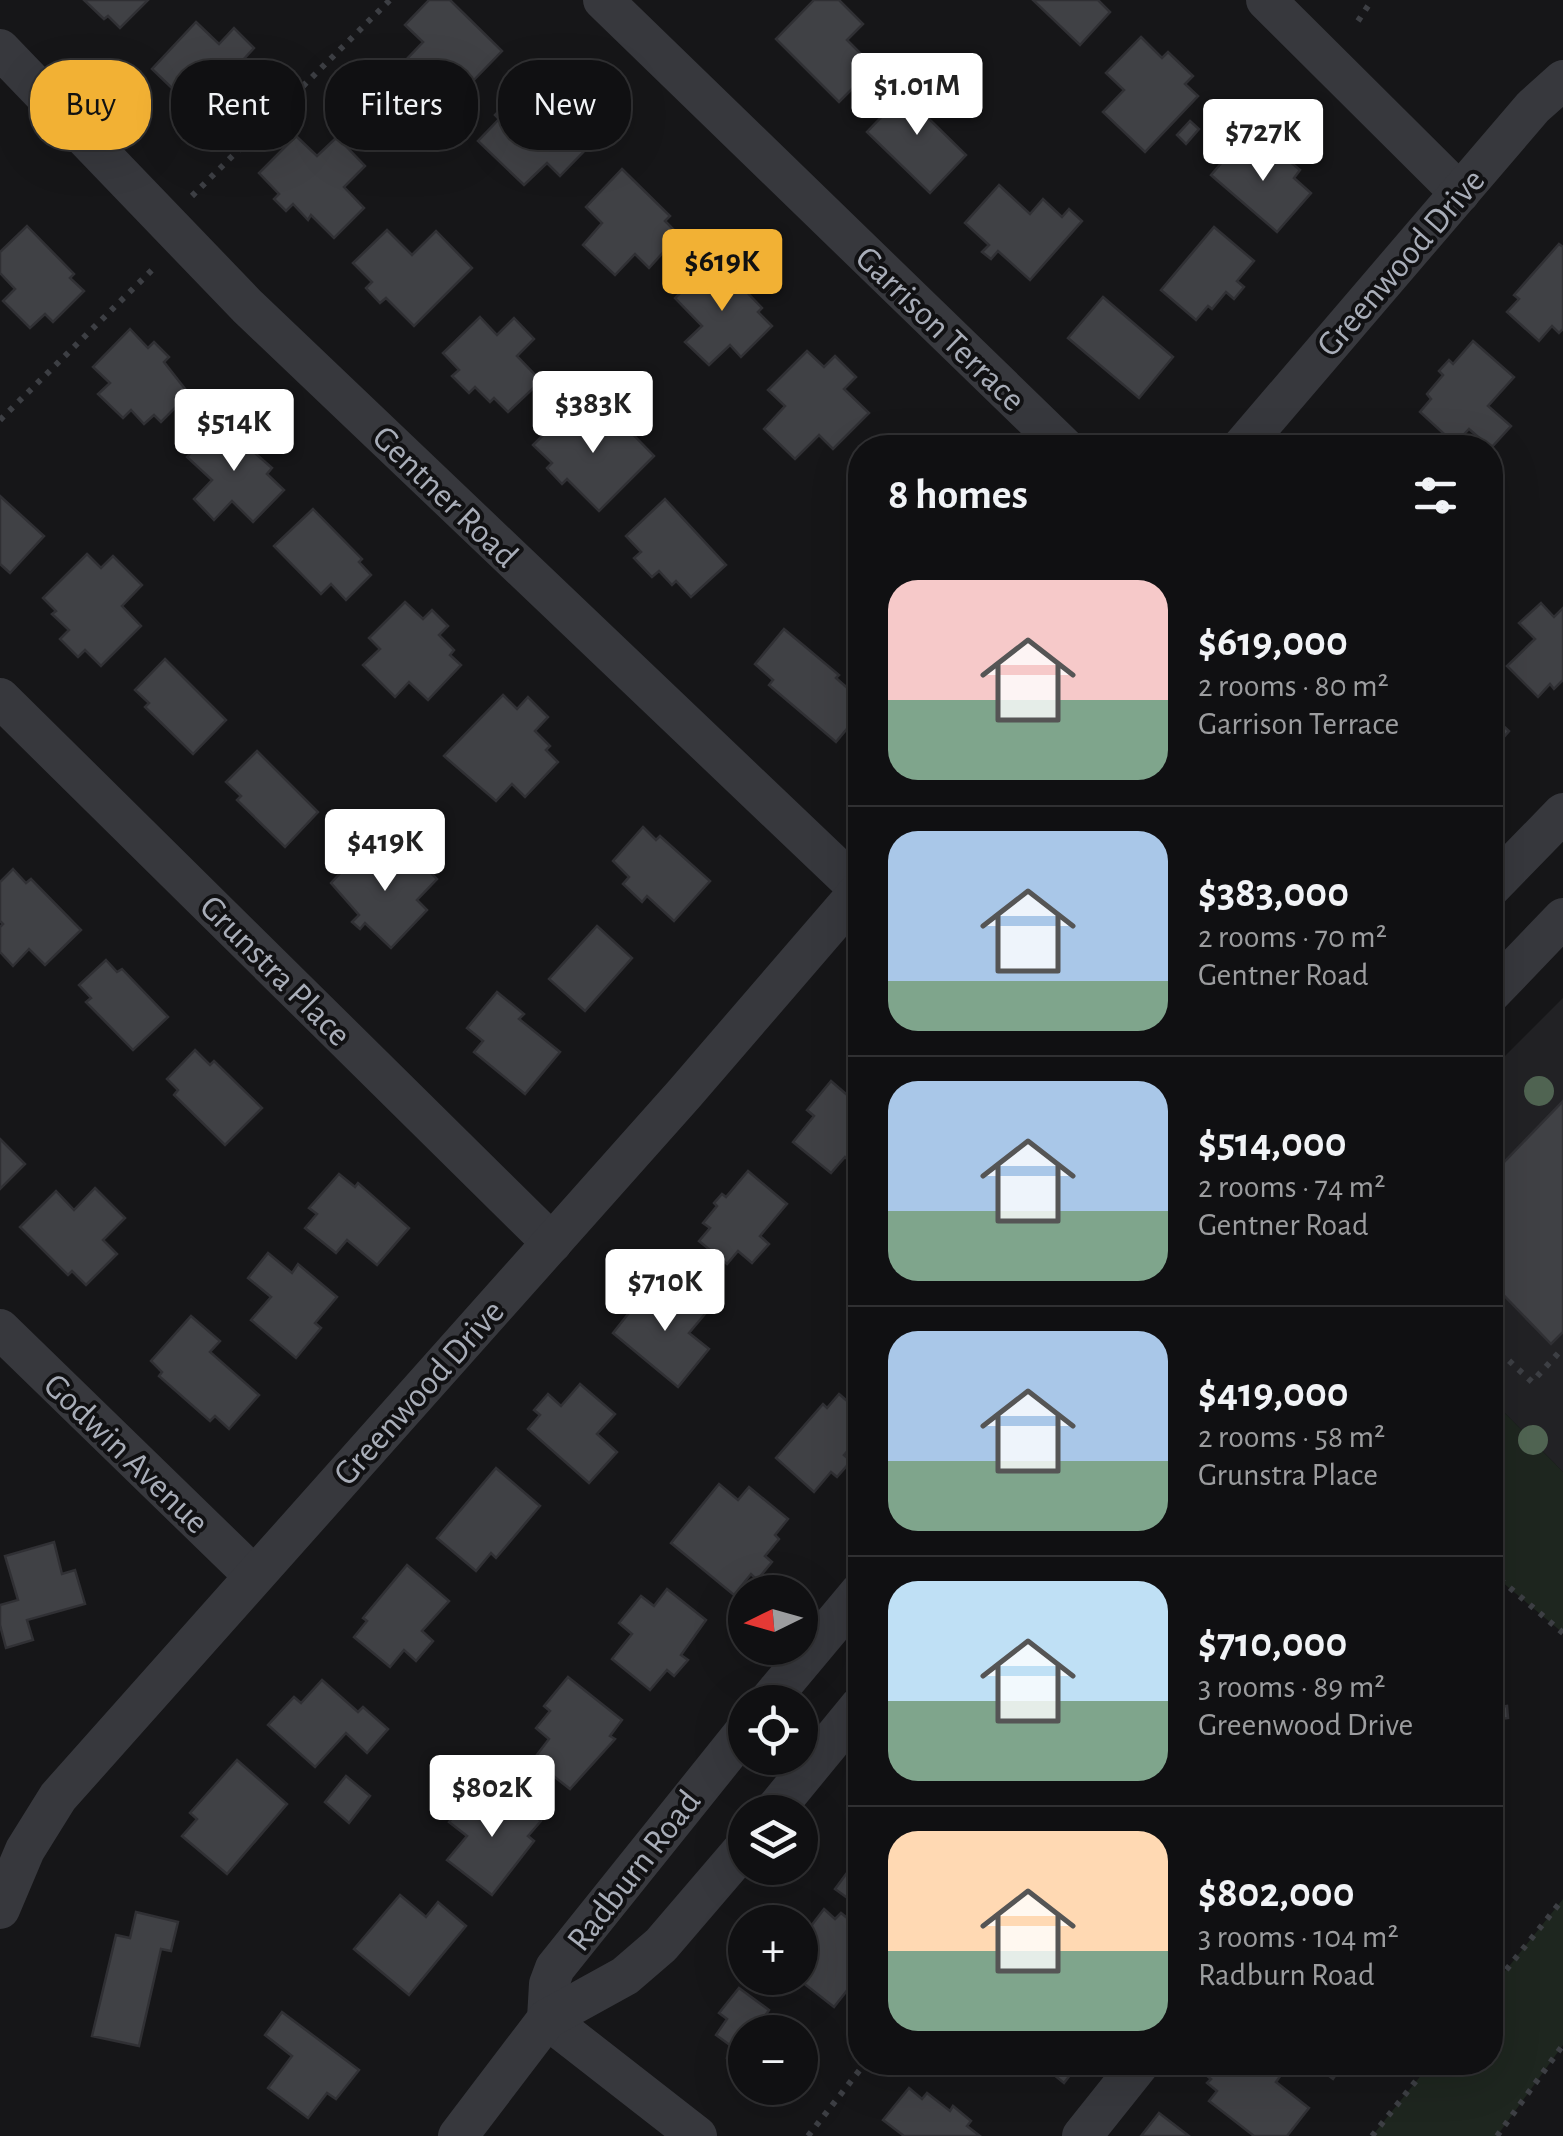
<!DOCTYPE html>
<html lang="en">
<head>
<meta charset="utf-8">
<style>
	body { margin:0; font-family:"Alegreya Sans",sans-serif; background:#1e1e20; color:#f1f3f6; height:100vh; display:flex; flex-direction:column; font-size:38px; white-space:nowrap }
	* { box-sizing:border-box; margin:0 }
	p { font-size:32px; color:#9c9d9f }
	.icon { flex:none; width:55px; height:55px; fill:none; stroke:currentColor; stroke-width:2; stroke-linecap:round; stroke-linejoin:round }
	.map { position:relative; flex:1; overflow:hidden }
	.side { position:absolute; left:848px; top:435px; width:655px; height:1640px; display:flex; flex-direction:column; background:#101012; border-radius:40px; box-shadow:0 10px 40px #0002,0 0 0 2px #303032 }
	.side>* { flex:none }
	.banner { position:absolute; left:30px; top:60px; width:668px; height:90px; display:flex; gap:20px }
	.needle { width:65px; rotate:265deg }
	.controls { position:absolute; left:728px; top:1575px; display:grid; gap:20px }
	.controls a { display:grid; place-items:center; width:90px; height:90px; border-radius:50%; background:#101012; box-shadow:0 10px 40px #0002,0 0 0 2px #303032; font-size:50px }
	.price { position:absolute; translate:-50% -85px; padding:0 22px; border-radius:10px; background:#fff; color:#222; font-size:32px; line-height:65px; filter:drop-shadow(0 2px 5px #0008) }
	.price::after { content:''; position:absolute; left:50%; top:60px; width:30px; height:22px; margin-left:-15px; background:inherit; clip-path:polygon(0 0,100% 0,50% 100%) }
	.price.current { background:#f2b134; color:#111 }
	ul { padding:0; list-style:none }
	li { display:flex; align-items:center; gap:30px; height:250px; padding:0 40px }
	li+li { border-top:2px solid #303032 }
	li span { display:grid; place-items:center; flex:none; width:280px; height:200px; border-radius:30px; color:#555 }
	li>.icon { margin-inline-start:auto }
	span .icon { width:120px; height:120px; fill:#fffc; stroke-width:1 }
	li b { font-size:42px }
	h2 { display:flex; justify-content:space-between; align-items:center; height:120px; padding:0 40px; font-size:42px }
	.chip { padding:0 35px; border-radius:40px; background:#101012; box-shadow:0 10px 40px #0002,0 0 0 2px #303032; font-size:35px; line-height:90px }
	.chip.current { background:#f2b134; color:#111 }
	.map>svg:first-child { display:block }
</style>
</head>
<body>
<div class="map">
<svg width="1563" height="2136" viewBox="0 0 1563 2136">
	<rect width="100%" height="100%" fill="#161618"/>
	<polygon fill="#222225" points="1563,998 1563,1472 1490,1398 1490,1071"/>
	<g fill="#1e261f">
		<polygon points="1490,1398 1563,1472 1563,1633 1490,1572"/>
		<polygon points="1563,1899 1563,2045 1497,2136 1372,2136 1431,2063 1490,2062 1490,1990"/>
	</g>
	<g fill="#404145" stroke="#303034" stroke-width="2.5">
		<polygon points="84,0 148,0 120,28 108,16 104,19"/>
		<polygon points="429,0 450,0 502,51 468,86 456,73 434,94 403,63 423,42 405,25"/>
		<polygon points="814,0 839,0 863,24 847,40 874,67 839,102 776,39"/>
		<polygon points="1033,0 1098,0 1110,12 1080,45"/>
		<polygon points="196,22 219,44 234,28 254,48 230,74 255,99 230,125 210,106 200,115 152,69"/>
		<polygon points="1141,37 1162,58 1168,52 1193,76 1185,84 1198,96 1145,152 1103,112 1124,90 1106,73"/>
		<polygon points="531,78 549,90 550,97 592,138 589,141 592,143 560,176 547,163 524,185 478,141 499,119 495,115"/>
		<polygon points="918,79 941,102 927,117 966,155 930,193 867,132"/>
		<polygon points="1190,121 1199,129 1186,144 1177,135"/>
		<polygon points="296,136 317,156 337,137 365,166 344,187 364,208 334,238 311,215 308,220 293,204 286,211 274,199 279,194 259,173"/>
		<polygon points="1241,140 1275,163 1282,155 1300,170 1294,178 1311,193 1277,232 1211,175"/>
		<polygon points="622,169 670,216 665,221 679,235 649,268 635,254 615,275 583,245 602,223 586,207"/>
		<polygon points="999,185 1030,214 1043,199 1062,217 1069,209 1082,221 1030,280 998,251 991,259 982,252 989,245 965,223"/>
		<polygon points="27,226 74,274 70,278 84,291 53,322 45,314 30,328 3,301 15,289 0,273 0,252"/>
		<polygon points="1214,227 1254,261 1237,281 1244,287 1234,299 1226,292 1212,309 1208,306 1196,320 1161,290"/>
		<polygon points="387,230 412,255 436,231 472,268 414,326 386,298 380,303 366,288 372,282 353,263"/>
		<polygon points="1559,244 1563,247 1563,329 1559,333 1552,326 1539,341 1507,312 1519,299 1514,295"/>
		<polygon points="715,259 762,308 758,312 772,326 741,357 730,345 709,365 685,342 702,326 675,298"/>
		<polygon points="1103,297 1173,357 1139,398 1068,338"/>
		<polygon points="480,317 497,335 514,318 534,339 517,356 541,381 508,412 494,398 490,402 475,387 469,393 452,376 459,370 443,353"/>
		<polygon points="130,329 148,348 154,342 169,357 164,362 189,394 161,422 154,415 144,424 131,410 123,418 98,394 110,383 93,367"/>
		<polygon points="1473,341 1514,377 1488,406 1511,426 1491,448 1469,429 1455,444 1420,412 1431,399 1427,394 1443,375 1439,371 1449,360 1453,364"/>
		<polygon points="807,351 824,367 835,356 856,377 844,389 869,413 833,449 819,435 795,459 764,429 785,406 768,390"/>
		<polygon points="570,409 591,430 610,411 654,456 599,511 567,479 562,484 547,468 552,463 533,445"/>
		<polygon points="222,420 242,440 250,433 264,446 256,454 272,468 267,474 284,490 253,522 232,501 214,520 194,499 212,480 187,457"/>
		<polygon points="0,496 44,536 10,573 0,564"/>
		<polygon points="665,499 726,565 691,597 676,581 672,585 659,571 652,577 634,558 641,552 626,536"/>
		<polygon points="313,509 362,559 359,562 371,575 346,600 331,584 321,594 274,546"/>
		<polygon points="87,554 101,568 113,556 142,585 122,606 141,626 101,666 85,650 78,657 60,639 69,630 52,614 56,611 43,598"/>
		<polygon points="405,602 423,619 432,610 448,626 439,635 454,650 450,655 461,665 428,700 409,682 395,697 363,665 380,649 369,638"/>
		<polygon points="1541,603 1554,617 1563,608 1563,680 1554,689 1550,684 1538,697 1507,666 1535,639 1519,623"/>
		<polygon points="784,629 839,675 836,678 860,699 860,713 836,742 769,685 773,680 755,664"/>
		<polygon points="165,659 226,720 193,754 145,707 149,703 135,690"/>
		<polygon points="503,695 517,709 528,697 548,717 535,731 550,746 546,750 558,762 525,797 512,784 496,801 444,756"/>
		<polygon points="1490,714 1509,731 1490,753"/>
		<polygon points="257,751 318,812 285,847 237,800 241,796 226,782"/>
		<polygon points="643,827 656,840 660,836 710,881 674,921 647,896 642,902 623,884 629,877 613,861"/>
		<polygon points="362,850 387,874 409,851 437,879 417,900 427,910 391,948 365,923 360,929 352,922 359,915 331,883"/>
		<polygon points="13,869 26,883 31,879 81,930 45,965 29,949 13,966 0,952 0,927 3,924 0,921 0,882"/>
		<polygon points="597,926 632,958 585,1011 549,979"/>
		<polygon points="106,960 117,972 122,969 168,1017 133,1050 86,1002 91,998 79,985"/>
		<polygon points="497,992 524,1014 519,1019 560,1052 525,1094 474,1052 483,1041 467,1028"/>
		<polygon points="195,1050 210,1065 214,1061 262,1108 225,1145 174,1095 178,1090 167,1079"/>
		<polygon points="831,1081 860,1106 860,1170 845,1157 831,1173 793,1142 814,1116 807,1110"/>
		<polygon points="1563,1101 1563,1332 1551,1344 1490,1281 1490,1149 1505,1161"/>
		<polygon points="0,1139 25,1164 0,1189"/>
		<polygon points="748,1171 787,1204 760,1236 769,1244 752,1263 738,1251 727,1264 699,1241 710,1228 703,1223 717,1206 714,1203 722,1194 726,1197"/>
		<polygon points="339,1174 355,1187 358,1183 409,1228 377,1265 347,1240 336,1253 305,1228 317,1214 309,1208"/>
		<polygon points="95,1188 125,1218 103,1240 117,1254 86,1285 72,1271 68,1275 20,1227 56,1191 74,1210"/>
		<polygon points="268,1253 292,1273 298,1264 337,1297 315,1323 321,1328 296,1358 251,1320 271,1297 248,1278"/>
		<polygon points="666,1282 705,1314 689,1333 709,1349 678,1387 613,1333 636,1304 644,1310"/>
		<polygon points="191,1316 220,1341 210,1352 259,1395 229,1429 215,1416 210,1421 159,1376 162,1372 151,1361"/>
		<polygon points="580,1384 615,1414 597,1434 617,1452 589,1483 528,1429 540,1415 534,1410 548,1394 561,1406"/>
		<polygon points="839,1394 860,1412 860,1436 844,1455 851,1461 837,1477 831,1472 814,1492 776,1458 823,1404 827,1408"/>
		<polygon points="496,1468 540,1506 496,1558 491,1553 476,1571 437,1538"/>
		<polygon points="719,1484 738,1500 749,1487 788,1519 775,1535 779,1539 765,1556 772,1562 757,1580 751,1574 734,1595 671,1543"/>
		<polygon points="54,1542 62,1574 75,1570 85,1604 27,1620 33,1640 6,1648 0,1625 0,1605 18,1600 5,1556"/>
		<polygon points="407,1565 449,1601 422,1631 433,1641 416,1661 404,1650 390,1667 354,1637 367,1621 363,1618"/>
		<polygon points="667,1589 706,1620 681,1655 688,1660 674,1676 667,1670 650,1690 612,1659 632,1634 619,1623 641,1596 654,1606"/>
		<polygon points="568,1677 622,1720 610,1736 615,1739 570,1789 533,1760 549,1739 536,1728 550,1711 544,1706"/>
		<polygon points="322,1680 358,1712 363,1707 388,1729 367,1753 346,1733 315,1767 268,1725 294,1697 301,1703"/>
		<polygon points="1498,1681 1500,1707 1507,1706 1508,1718 1501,1719 1503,1744 1498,1744 1501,1778 1490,1779 1490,1682"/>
		<polygon points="237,1760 287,1804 227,1874 182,1836 197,1819 190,1813"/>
		<polygon points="346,1776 370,1796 349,1823 325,1802"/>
		<polygon points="472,1793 492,1809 504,1793 541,1821 528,1836 534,1841 492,1895 447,1860 467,1836 449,1822"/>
		<polygon points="858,1858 860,1859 860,1907 835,1889"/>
		<polygon points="400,1895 426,1917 438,1902 466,1926 409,1995 354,1949"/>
		<polygon points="824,1909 835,1919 841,1913 856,1925 851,1931 860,1938 860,1974 834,2007 797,1978 800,1978 800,1924 808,1930"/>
		<polygon points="136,1912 178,1922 171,1951 161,1949 139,2046 92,2036 116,1935 130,1938"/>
		<polygon points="739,1988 769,2010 760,2023 773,2032 745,2032 745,2071 727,2058 734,2048 716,2035 727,2019 719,2013"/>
		<polygon points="282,2012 359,2070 336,2099 327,2093 308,2118 268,2088 292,2056 265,2035"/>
		<polygon points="1038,2062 1080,2062 1064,2083"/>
		<polygon points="1202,2062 1265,2062 1281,2075 1276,2082 1309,2108 1287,2136 1254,2136 1209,2101 1217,2091 1207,2083 1211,2079 1197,2068"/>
		<polygon points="1311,2062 1344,2062 1333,2079"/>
		<polygon points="909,2088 922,2099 927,2093 950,2111 953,2106 971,2121 967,2126 980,2136 904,2136 883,2120"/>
		<polygon points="1159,2113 1189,2136 1141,2136"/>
	</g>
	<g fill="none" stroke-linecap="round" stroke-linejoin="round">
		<g stroke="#3d3f44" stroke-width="6" stroke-dasharray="5 8" stroke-linecap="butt">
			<polyline points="1358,21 1372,0"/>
			<polyline points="192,196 390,0"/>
			<polyline points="0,420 156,266"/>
			<polyline points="1490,1343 1532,1382 1563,1348"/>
			<polyline points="1490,1571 1563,1633"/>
			<polyline points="1490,1990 1563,1899"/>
			<polyline points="808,2136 866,2062"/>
			<polyline points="1372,2136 1431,2062"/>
			<polyline points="1497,2136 1563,2045"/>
		</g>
		<g stroke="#37383d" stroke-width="40">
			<polyline points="603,0 1065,448"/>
			<polyline points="1266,0 1460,193"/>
			<polyline points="0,49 247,306 860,890"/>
			<polyline points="1241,448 1533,107 1563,80"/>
			<polyline points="0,698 552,1243"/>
			<polyline points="1490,888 1563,813"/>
			<polyline points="1490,994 1563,918"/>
			<polyline points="0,1329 254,1576"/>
			<polyline points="768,1702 860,1592"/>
			<polyline points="773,1812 860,1706"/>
			<polyline points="0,1909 25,1850 58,1797 685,1093 860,890"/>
			<polyline points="547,2019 549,1984 555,1968 745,1731"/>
			<polyline points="547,2019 697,2136"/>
			<polyline points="458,2136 547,2019 625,1976 661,1945 745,1847"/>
			<polyline points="1082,2136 1141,2062"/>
		</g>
	</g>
	<g fill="#506452">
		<circle cx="1539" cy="1091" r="15"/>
		<circle cx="1533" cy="1440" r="15"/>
	</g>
	<g text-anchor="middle" stroke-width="8" stroke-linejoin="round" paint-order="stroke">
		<g font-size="35" fill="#a8adb8" stroke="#111113">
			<text transform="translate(1400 262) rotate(-49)" y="12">Greenwood Drive</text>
			<text transform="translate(941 328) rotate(44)" y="12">Garrison Terrace</text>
			<text transform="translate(446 496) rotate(44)" y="12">Gentner Road</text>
			<text transform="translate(276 970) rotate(45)" y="12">Grunstra Place</text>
			<text transform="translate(418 1392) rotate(-48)" y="12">Greenwood Drive</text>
			<text transform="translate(127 1453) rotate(44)" y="12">Godwin Avenue</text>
			<text transform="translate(633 1870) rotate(-52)" y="12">Radburn Road</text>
		</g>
	</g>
</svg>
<div class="controls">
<a><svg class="needle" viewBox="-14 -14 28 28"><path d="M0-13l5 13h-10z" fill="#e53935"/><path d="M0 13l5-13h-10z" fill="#9c9d9f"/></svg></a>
<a><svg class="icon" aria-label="locate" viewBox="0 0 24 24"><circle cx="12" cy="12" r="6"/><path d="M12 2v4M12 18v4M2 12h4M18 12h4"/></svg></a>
<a><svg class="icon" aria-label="layers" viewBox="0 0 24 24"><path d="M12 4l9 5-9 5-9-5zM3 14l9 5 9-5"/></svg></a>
<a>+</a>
<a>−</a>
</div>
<b class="price" style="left:917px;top:138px">$1.01M</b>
<b class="price" style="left:1263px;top:184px">$727K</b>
<b class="price current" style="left:722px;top:314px">$619K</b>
<b class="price" style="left:593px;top:456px">$383K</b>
<b class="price" style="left:234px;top:474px">$514K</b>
<b class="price" style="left:385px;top:894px">$419K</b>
<b class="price" style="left:665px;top:1334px">$710K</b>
<b class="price" style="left:492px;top:1840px">$802K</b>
<div class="banner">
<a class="chip current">Buy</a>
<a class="chip">Rent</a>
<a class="chip">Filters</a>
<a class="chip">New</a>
</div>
<section class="side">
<h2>8 homes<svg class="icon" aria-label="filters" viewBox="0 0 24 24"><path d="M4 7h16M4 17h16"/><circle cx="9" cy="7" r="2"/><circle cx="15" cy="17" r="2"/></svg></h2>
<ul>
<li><span style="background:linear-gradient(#f6c9c9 60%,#7fa58c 0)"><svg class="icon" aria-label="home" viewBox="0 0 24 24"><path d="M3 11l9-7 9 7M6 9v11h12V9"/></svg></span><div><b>$619,000</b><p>2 rooms · 80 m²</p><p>Garrison Terrace</p></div></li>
<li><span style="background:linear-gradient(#a9c7e8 75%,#7fa58c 0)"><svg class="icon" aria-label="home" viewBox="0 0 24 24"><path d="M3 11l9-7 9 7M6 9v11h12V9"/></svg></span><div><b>$383,000</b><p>2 rooms · 70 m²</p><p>Gentner Road</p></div></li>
<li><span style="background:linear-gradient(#a9c7e8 65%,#7fa58c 0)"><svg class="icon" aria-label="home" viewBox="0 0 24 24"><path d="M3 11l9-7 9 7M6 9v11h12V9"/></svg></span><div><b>$514,000</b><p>2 rooms · 74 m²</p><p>Gentner Road</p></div></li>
<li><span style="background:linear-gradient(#a9c7e8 65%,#7fa58c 0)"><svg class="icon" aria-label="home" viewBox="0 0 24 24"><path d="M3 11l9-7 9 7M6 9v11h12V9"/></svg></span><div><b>$419,000</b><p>2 rooms · 58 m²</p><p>Grunstra Place</p></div></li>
<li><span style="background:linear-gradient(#bfe0f5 60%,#7fa58c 0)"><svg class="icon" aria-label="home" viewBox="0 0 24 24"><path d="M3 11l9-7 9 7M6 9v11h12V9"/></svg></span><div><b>$710,000</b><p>3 rooms · 89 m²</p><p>Greenwood Drive</p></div></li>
<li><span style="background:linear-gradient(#ffd9b3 60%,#7fa58c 0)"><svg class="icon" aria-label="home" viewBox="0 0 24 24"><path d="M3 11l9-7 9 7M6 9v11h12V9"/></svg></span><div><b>$802,000</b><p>3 rooms · 104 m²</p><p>Radburn Road</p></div></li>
</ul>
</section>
</div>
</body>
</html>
